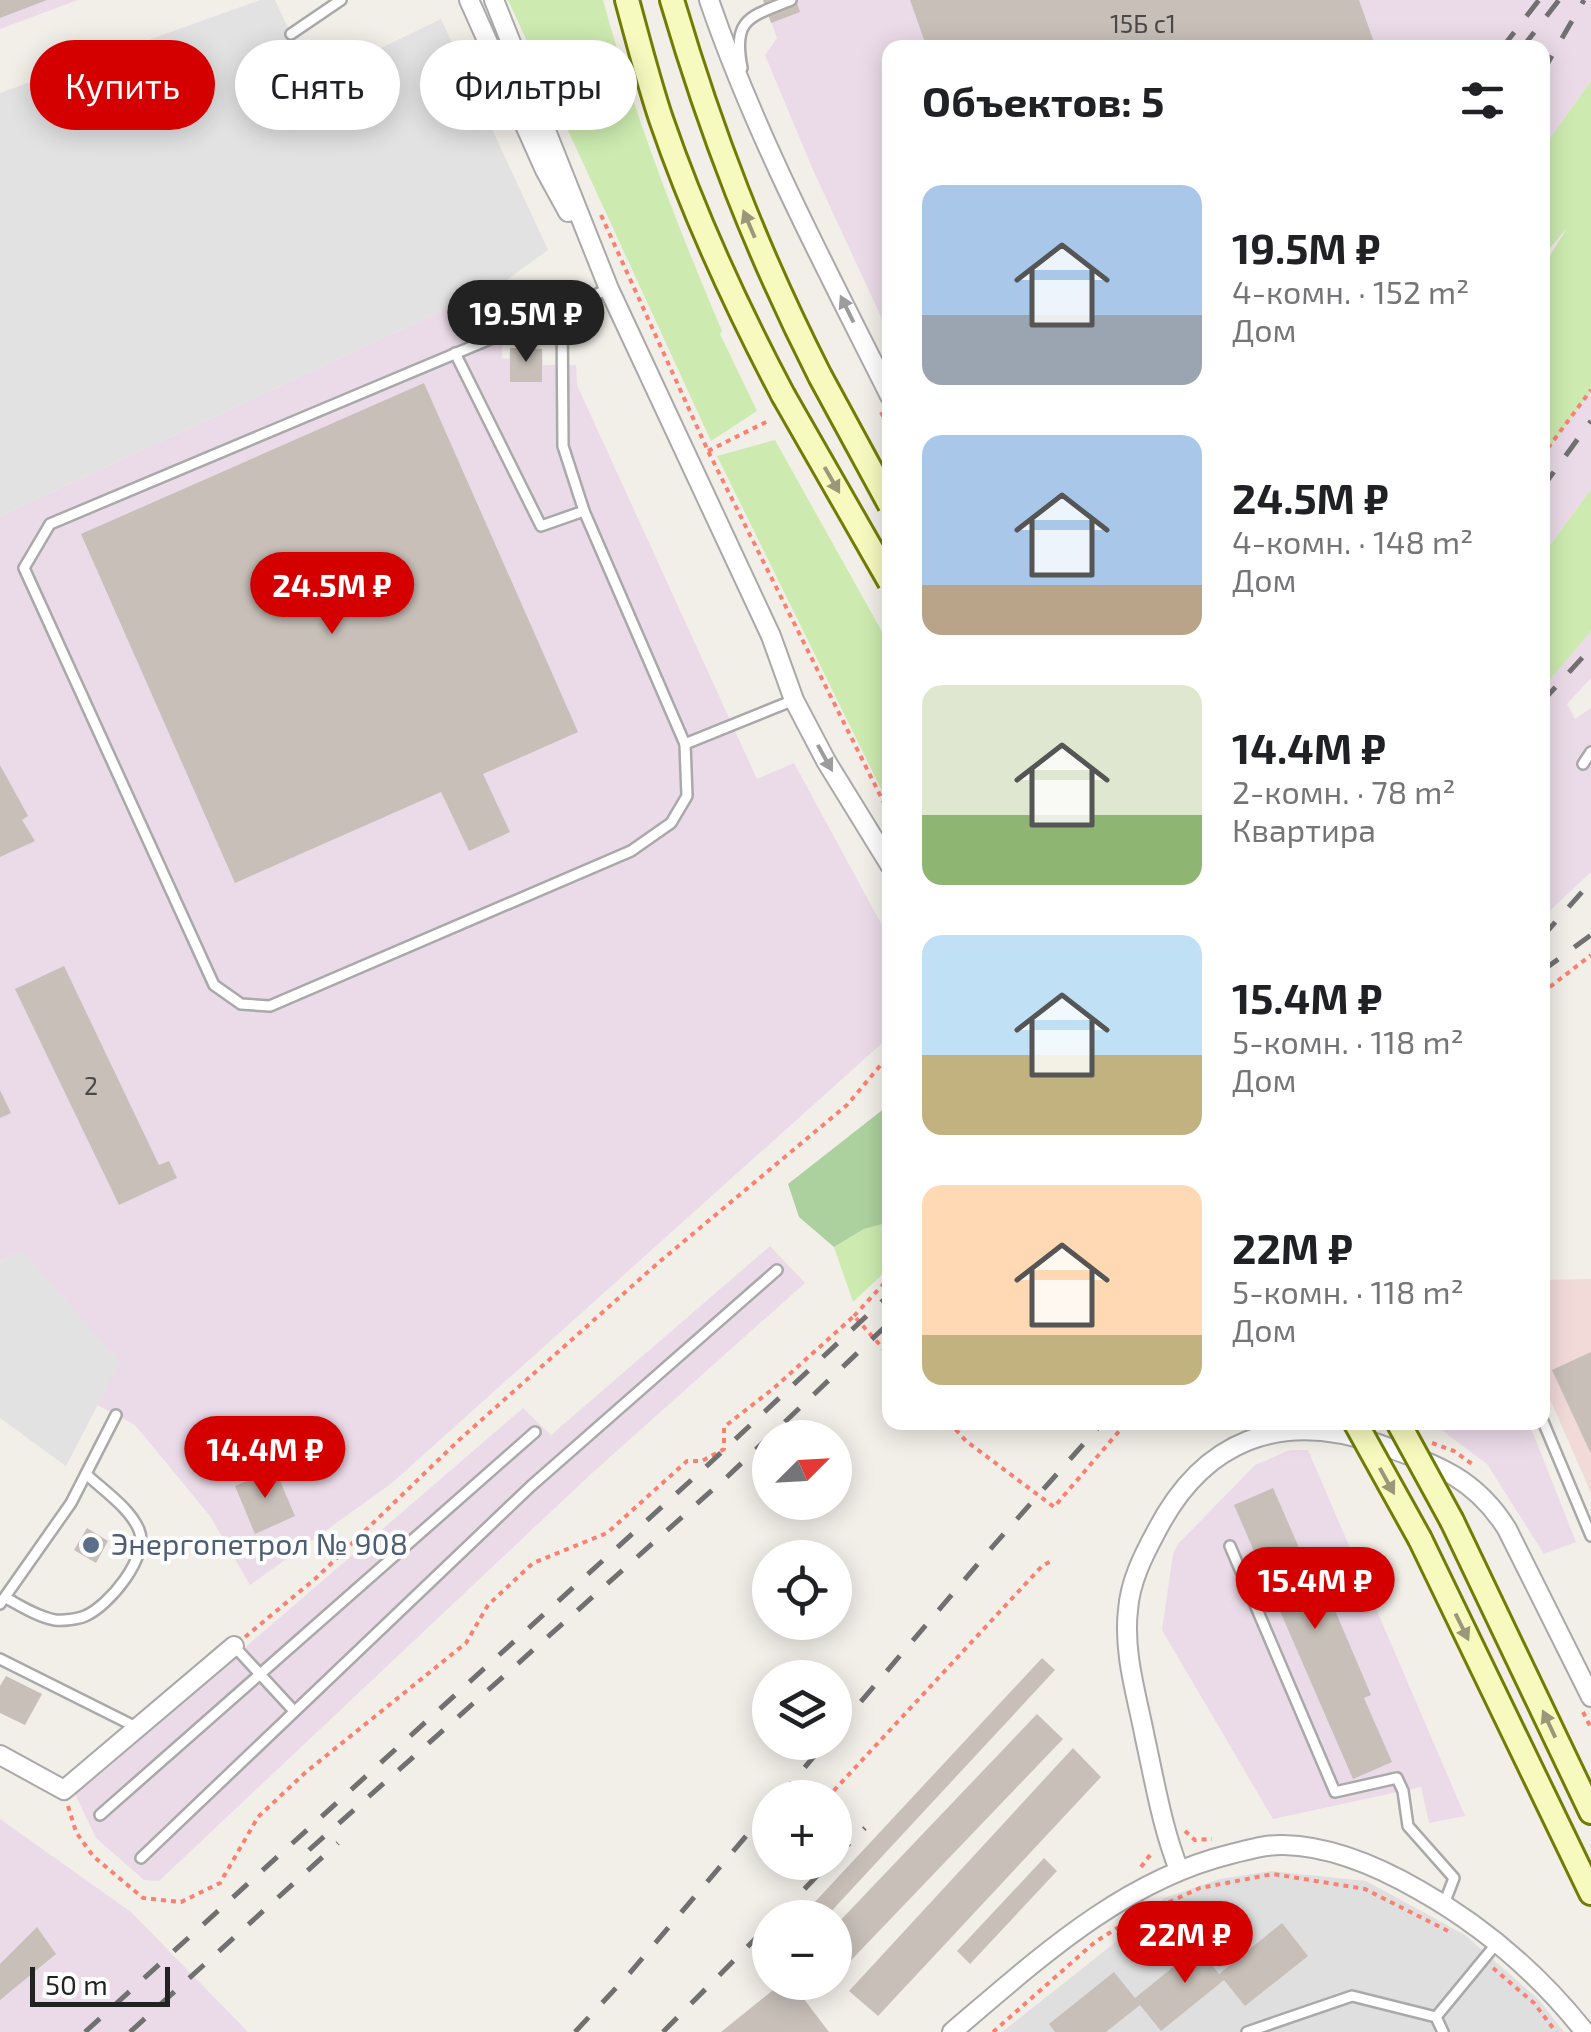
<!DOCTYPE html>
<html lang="ru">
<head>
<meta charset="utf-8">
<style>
	body { margin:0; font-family:"Exo 2",sans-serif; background:#f6f6f6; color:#202124; height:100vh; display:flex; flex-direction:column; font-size:38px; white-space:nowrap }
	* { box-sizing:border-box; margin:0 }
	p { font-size:32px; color:#757577 }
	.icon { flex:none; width:55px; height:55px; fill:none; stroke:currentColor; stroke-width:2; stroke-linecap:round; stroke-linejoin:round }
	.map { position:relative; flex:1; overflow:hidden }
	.panel { position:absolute; left:882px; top:40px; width:668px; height:1390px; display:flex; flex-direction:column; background:#fff; border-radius:20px; box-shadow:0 5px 25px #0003 }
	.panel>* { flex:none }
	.top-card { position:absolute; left:30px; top:40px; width:702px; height:90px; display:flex; gap:20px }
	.needle { width:65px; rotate:66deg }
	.controls { position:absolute; left:752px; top:1420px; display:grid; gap:20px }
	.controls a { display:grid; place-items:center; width:100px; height:100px; border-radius:50%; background:#fff; box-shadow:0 5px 25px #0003; font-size:50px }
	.scale { position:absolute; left:30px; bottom:25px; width:140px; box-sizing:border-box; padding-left:10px; border:5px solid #222; border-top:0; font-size:28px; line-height:35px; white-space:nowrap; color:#222; -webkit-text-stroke:8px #fff; paint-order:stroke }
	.price { position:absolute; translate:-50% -85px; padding:0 22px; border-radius:35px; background:#d40000; color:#fff; font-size:32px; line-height:65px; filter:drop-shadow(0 2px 5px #0008) }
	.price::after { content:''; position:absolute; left:50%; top:60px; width:30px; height:22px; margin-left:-15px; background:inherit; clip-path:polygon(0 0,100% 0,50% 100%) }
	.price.on { background:#222; color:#fff }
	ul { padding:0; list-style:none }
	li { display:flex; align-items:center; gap:30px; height:250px; padding:0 40px }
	li span { display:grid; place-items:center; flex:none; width:280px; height:200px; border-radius:20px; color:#555 }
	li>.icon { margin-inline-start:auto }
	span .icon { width:120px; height:120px; fill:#fffc; stroke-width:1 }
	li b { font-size:42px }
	h2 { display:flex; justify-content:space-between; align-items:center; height:120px; padding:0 40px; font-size:42px }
	.chip { padding:0 35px; border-radius:45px; background:#fff; box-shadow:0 5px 25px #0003; font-size:35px; line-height:90px }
	.chip.on { background:#d40000; color:#fff }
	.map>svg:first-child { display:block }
</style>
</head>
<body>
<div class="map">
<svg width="1591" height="2032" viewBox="0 0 1591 2032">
	<rect width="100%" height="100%" fill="#f2efe9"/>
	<polygon fill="#e0dfdf" points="1271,1871 1366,1881 1465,1935 1538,1999 1564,2032 1002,2032 1131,1930 1164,1898 1220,1879"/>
	<polygon fill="#f2dad9" points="1591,1279 1591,1493 1542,1381 1542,1280"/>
	<g fill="#ebdbe8">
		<polygon points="0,0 78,0 0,29"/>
		<polygon points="763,0 1591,0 1591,81 1543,148 1542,48 890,48 890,336 813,170 765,55 777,38"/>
		<polygon points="504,282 502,358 509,359 510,348 542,349 543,365 576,365 577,385 757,779 794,763 890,940 890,1036 392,1483 250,1585 210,1516 135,1425 97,1405 119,1362 22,1251 0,1261 0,516"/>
		<polygon points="1591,391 1591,489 1543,555 1543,456"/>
		<polygon points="1591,631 1591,678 1567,704 1575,719 1591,708 1591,872 1543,917 1543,688"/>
		<polygon points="770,1246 805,1283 591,1474 159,1881 144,1880 96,1838 75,1794 523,1408 551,1435"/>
		<polygon points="1438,1423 1529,1423 1576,1542 1544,1554 1487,1464 1444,1432"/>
		<polygon points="1290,1450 1308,1450 1465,1816 1429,1823 1421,1787 1273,1819 1162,1630 1173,1554 1179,1543 1255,1465"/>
		<polygon points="0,1819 131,1912 248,2032 0,2032"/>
	</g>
	<g fill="#cdebb0">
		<path d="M508,0H603C634,114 676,223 722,331L720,334L757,411L711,441Z"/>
		<polygon points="1591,81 1591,391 1543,456 1543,267 1567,228 1543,256 1543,148"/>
		<polygon points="775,440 890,646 890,807 717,456"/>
		<polygon points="1591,489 1591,631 1543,688 1543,555"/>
		<polygon points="890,1222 890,1267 853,1302 834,1247 864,1229"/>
	</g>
	<polygon fill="#add19e" points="890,1104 890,1222 864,1229 834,1247 799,1217 788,1184"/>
	<g fill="#e2e2e2">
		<polygon points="260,0 275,0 313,81 441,19 548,250 504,282 0,516 0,93"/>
		<polygon points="22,1251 120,1362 66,1466 0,1418 0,1261"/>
	</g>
	<g fill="#c7bfb8">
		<polygon points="0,0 47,0 0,18"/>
		<polygon points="763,0 796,0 800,12 771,23"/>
		<polygon points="910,0 1359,0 1376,48 927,48"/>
		<polygon points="510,348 542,349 542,382 510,382"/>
		<polygon points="424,383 578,732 483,774 510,832 469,851 441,792 235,883 81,534"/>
		<polygon points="0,765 28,816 22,820 35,841 0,857"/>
		<polygon points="64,966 159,1165 169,1161 177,1178 119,1205 15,989"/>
		<polygon points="0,1090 11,1113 0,1118"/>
		<polygon points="1591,1352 1591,1454 1552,1370"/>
		<polygon points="275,1469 295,1516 255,1534 235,1486"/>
		<polygon points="1273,1488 1300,1550 1308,1547 1371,1695 1364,1698 1392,1762 1353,1779 1234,1505"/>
		<polygon points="87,1528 108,1541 96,1563 74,1550"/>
		<polygon points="1042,1658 1055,1670 825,1918 800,1918"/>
		<polygon points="6,1676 42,1694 25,1725 0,1713 0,1686"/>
		<polygon points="1037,1714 1063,1739 835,1977 835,1926"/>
		<polygon points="1073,1748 1101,1777 878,2016 849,1991"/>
		<polygon points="1044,1858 1057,1871 970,1964 957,1951"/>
		<polygon points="1282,1923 1308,1956 1245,2006 1224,1980 1161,2031 1140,2005 1106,2032 1055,2032 1049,2024 1114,1972 1135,1998 1198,1947 1219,1974"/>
		<polygon points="37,1927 56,1954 0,2000 0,1964"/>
		<polygon points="783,1982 791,1982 829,2032 721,2032"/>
	</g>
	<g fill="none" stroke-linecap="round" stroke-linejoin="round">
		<defs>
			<g id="lane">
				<polyline points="291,34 341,0"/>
				<path d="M742,68C732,18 750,17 791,0"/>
				<polyline points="562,310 563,446 584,511 685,744 687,796 671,823 631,851 270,1006 241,1004 214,985 24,568 50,524 609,289"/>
				<polyline points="455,353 541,526 584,511"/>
				<polyline points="685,744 794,700"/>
				<polyline points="1583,764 1591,752"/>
				<polyline points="1542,1419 1591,1536"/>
				<polyline points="1230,1546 1335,1792 1397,1778 1403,1791 1408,1826 1454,1878 1444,1904"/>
				<path d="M6,1598C21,1606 38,1617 55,1620C63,1621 78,1619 85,1616C109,1606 150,1556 139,1530C130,1508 103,1490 86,1474"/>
				<polyline points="0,1604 71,1503 116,1415"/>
				<polyline points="234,1646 294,1711"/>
				<polyline points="0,1659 136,1727"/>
				<polyline points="100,1815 535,1432"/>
				<polyline points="141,1858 531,1486 777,1270"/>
				<polyline points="1247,2032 1352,1996 1436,2017"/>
				<polyline points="1443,2032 1436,2017 1497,1943"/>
			</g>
			<g id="street">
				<polyline points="469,0 545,170 568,212"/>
				<polyline points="494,0 609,289 771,636 794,700 826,761 890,865"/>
				<path d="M709,0C756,137 826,268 890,396"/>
				<polyline points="0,1755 64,1790 234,1646"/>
				<path d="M1179,1870C1162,1827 1155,1783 1145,1738C1137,1696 1123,1653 1128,1610C1130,1582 1143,1556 1156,1532C1203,1440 1280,1410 1378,1444C1434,1464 1474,1476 1507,1529L1591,1697"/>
				<path d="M952,2032C1037,1960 1121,1881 1231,1854C1248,1850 1266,1844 1284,1845C1331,1846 1379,1867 1419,1890C1485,1927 1538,1973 1585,2032"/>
			</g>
			<g id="secondary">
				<path d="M627,0C638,40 648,80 661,119C694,215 736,306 783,395"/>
				<path d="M672,0C711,133 757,252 820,376"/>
				<polyline points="1452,1521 1591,1812"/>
				<polyline points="1420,1539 1591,1893"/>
			</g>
		</defs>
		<use href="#lane" stroke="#a9a9a9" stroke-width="14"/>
		<use href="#street" stroke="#a9a9a9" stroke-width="22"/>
		<use href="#secondary" stroke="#707d05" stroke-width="28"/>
		<g stroke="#fa8072" stroke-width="4" stroke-dasharray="5 5" stroke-linecap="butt">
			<polyline points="601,215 708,451 890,815"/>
			<polyline points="881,412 890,430"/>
			<polyline points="708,451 768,421"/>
			<polyline points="1542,456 1591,390"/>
			<polyline points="1542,993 1591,955"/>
			<polyline points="854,1316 890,1277"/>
			<polyline points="949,1422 966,1441 1054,1507 1127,1422"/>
			<polyline points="1432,1443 1454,1451 1472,1464"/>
			<polyline points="245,1637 316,1578 459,1440 658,1263 847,1105 890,1054"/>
			<polyline points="1583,1712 1591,1728"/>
			<polyline points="827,1798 1043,1565 1054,1560"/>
			<polyline points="68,1806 76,1832 93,1856 143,1898 181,1902 220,1883 258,1817 306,1772 466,1643 488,1605 533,1563 607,1533 687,1461 702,1461 724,1449 724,1427 774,1388 854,1316 890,1356"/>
			<polyline points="1185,1831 1195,1840 1212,1839"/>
			<polyline points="1141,1867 1153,1851"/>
			<polyline points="1493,1968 1534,2003 1556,2032"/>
			<polyline points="993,2032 1095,1942 1130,1920 1200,1888 1273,1874 1365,1889 1448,1931"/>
		</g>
		<use href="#lane" stroke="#fff" stroke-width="9"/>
		<use href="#street" stroke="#fff" stroke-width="18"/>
		<use href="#secondary" stroke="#f7fabf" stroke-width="22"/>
		<g stroke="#707070" stroke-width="5" stroke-dasharray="20 20" stroke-linecap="butt">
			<polyline points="1502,48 1539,0"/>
			<polyline points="1522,48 1559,0"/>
			<polyline points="1542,73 1584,0"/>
			<polyline points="1542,488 1591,421"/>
			<polyline points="1542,702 1591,648"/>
			<polyline points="1542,937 1591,882"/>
			<polyline points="1542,971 1591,935"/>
			<polyline points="835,1732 994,1545 1103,1422"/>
			<polyline points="779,1798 826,1742"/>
			<polyline points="309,1850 728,1476 890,1322"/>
			<polyline points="835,1857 865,1828"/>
			<polyline points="777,1918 830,1862"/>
			<polyline points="85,2032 710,1463 890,1294"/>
			<polyline points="130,2032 338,1843"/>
			<polyline points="575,2032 629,1974 770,1808"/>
			<polyline points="663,2032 770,1924"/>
		</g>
		<defs>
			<g id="secondary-bridge">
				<polyline points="820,376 890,505"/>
				<polyline points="783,395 890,582"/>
				<polyline points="1355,1422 1420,1539"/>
				<polyline points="1398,1422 1452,1521"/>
			</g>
		</defs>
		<use href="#secondary-bridge" stroke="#707d05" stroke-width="28" stroke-linecap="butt"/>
		<use href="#secondary-bridge" stroke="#f7fabf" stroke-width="22"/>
	</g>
	<defs><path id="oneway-solid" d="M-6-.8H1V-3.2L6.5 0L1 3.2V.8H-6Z" transform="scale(2.5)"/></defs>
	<g fill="#979978">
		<use href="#oneway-solid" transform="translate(749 224) rotate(-113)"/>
		<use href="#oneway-solid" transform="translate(832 480) rotate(60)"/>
		<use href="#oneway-solid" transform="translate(1387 1481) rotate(61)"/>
		<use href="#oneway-solid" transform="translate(1462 1627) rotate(64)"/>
		<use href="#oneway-solid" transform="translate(1549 1724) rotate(-115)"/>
	</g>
	<g fill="#9c9c9c">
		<use href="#oneway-solid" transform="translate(847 309) rotate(-116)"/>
		<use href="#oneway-solid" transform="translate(825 758) rotate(61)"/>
	</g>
	<circle fill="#5c6f8a" stroke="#fff" stroke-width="4" cx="91" cy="1545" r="10"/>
	<g text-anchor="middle" stroke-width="8" stroke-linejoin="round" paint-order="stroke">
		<g font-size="25" fill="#4b4948">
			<text x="1143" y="33">15Б с1</text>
			<text x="91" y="1095">2</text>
		</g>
		<g font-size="30" fill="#4e5e75" stroke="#fff" text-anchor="start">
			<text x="111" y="1555">Энергопетрол № 908</text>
		</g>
	</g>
</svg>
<div class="controls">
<a><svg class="needle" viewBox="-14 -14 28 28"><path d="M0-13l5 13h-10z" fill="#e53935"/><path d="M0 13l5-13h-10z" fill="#757577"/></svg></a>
<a><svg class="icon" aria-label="locate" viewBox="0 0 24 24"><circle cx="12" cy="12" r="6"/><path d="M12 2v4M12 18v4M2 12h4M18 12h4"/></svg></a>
<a><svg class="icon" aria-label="layers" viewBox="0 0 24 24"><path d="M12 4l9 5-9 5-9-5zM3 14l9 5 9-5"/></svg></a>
<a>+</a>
<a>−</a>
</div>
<div class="scale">50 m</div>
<b class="price on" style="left:526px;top:365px">19.5M ₽</b>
<b class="price" style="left:332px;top:637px">24.5M ₽</b>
<b class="price" style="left:265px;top:1501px">14.4M ₽</b>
<b class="price" style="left:1315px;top:1632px">15.4M ₽</b>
<b class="price" style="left:1185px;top:1986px">22M ₽</b>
<div class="top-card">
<a class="chip on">Купить</a>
<a class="chip">Снять</a>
<a class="chip">Фильтры</a>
</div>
<section class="panel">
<h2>Объектов: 5<svg class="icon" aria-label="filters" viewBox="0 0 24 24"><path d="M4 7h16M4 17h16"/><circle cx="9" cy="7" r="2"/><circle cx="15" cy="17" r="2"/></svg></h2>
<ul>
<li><span style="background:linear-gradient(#a9c7e8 65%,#9aa5b1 0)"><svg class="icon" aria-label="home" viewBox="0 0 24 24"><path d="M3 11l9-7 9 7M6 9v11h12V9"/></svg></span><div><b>19.5M ₽</b><p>4-комн. · 152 m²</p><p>Дом</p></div></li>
<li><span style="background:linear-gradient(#a9c7e8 75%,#b9a48a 0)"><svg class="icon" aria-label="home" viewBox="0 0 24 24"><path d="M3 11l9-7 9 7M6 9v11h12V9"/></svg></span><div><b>24.5M ₽</b><p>4-комн. · 148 m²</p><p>Дом</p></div></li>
<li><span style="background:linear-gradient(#dfe7d0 65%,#8fb573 0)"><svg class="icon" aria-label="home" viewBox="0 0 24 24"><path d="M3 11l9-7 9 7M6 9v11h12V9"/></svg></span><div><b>14.4M ₽</b><p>2-комн. · 78 m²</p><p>Квартира</p></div></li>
<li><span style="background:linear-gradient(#bfe0f5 60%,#c2b280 0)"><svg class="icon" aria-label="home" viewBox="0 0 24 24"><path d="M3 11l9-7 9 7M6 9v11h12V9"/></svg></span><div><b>15.4M ₽</b><p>5-комн. · 118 m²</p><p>Дом</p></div></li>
<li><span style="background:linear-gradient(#ffd9b3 75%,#c2b280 0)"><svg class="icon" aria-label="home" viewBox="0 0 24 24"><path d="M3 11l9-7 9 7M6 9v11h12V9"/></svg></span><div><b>22M ₽</b><p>5-комн. · 118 m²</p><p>Дом</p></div></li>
</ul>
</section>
</div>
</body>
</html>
